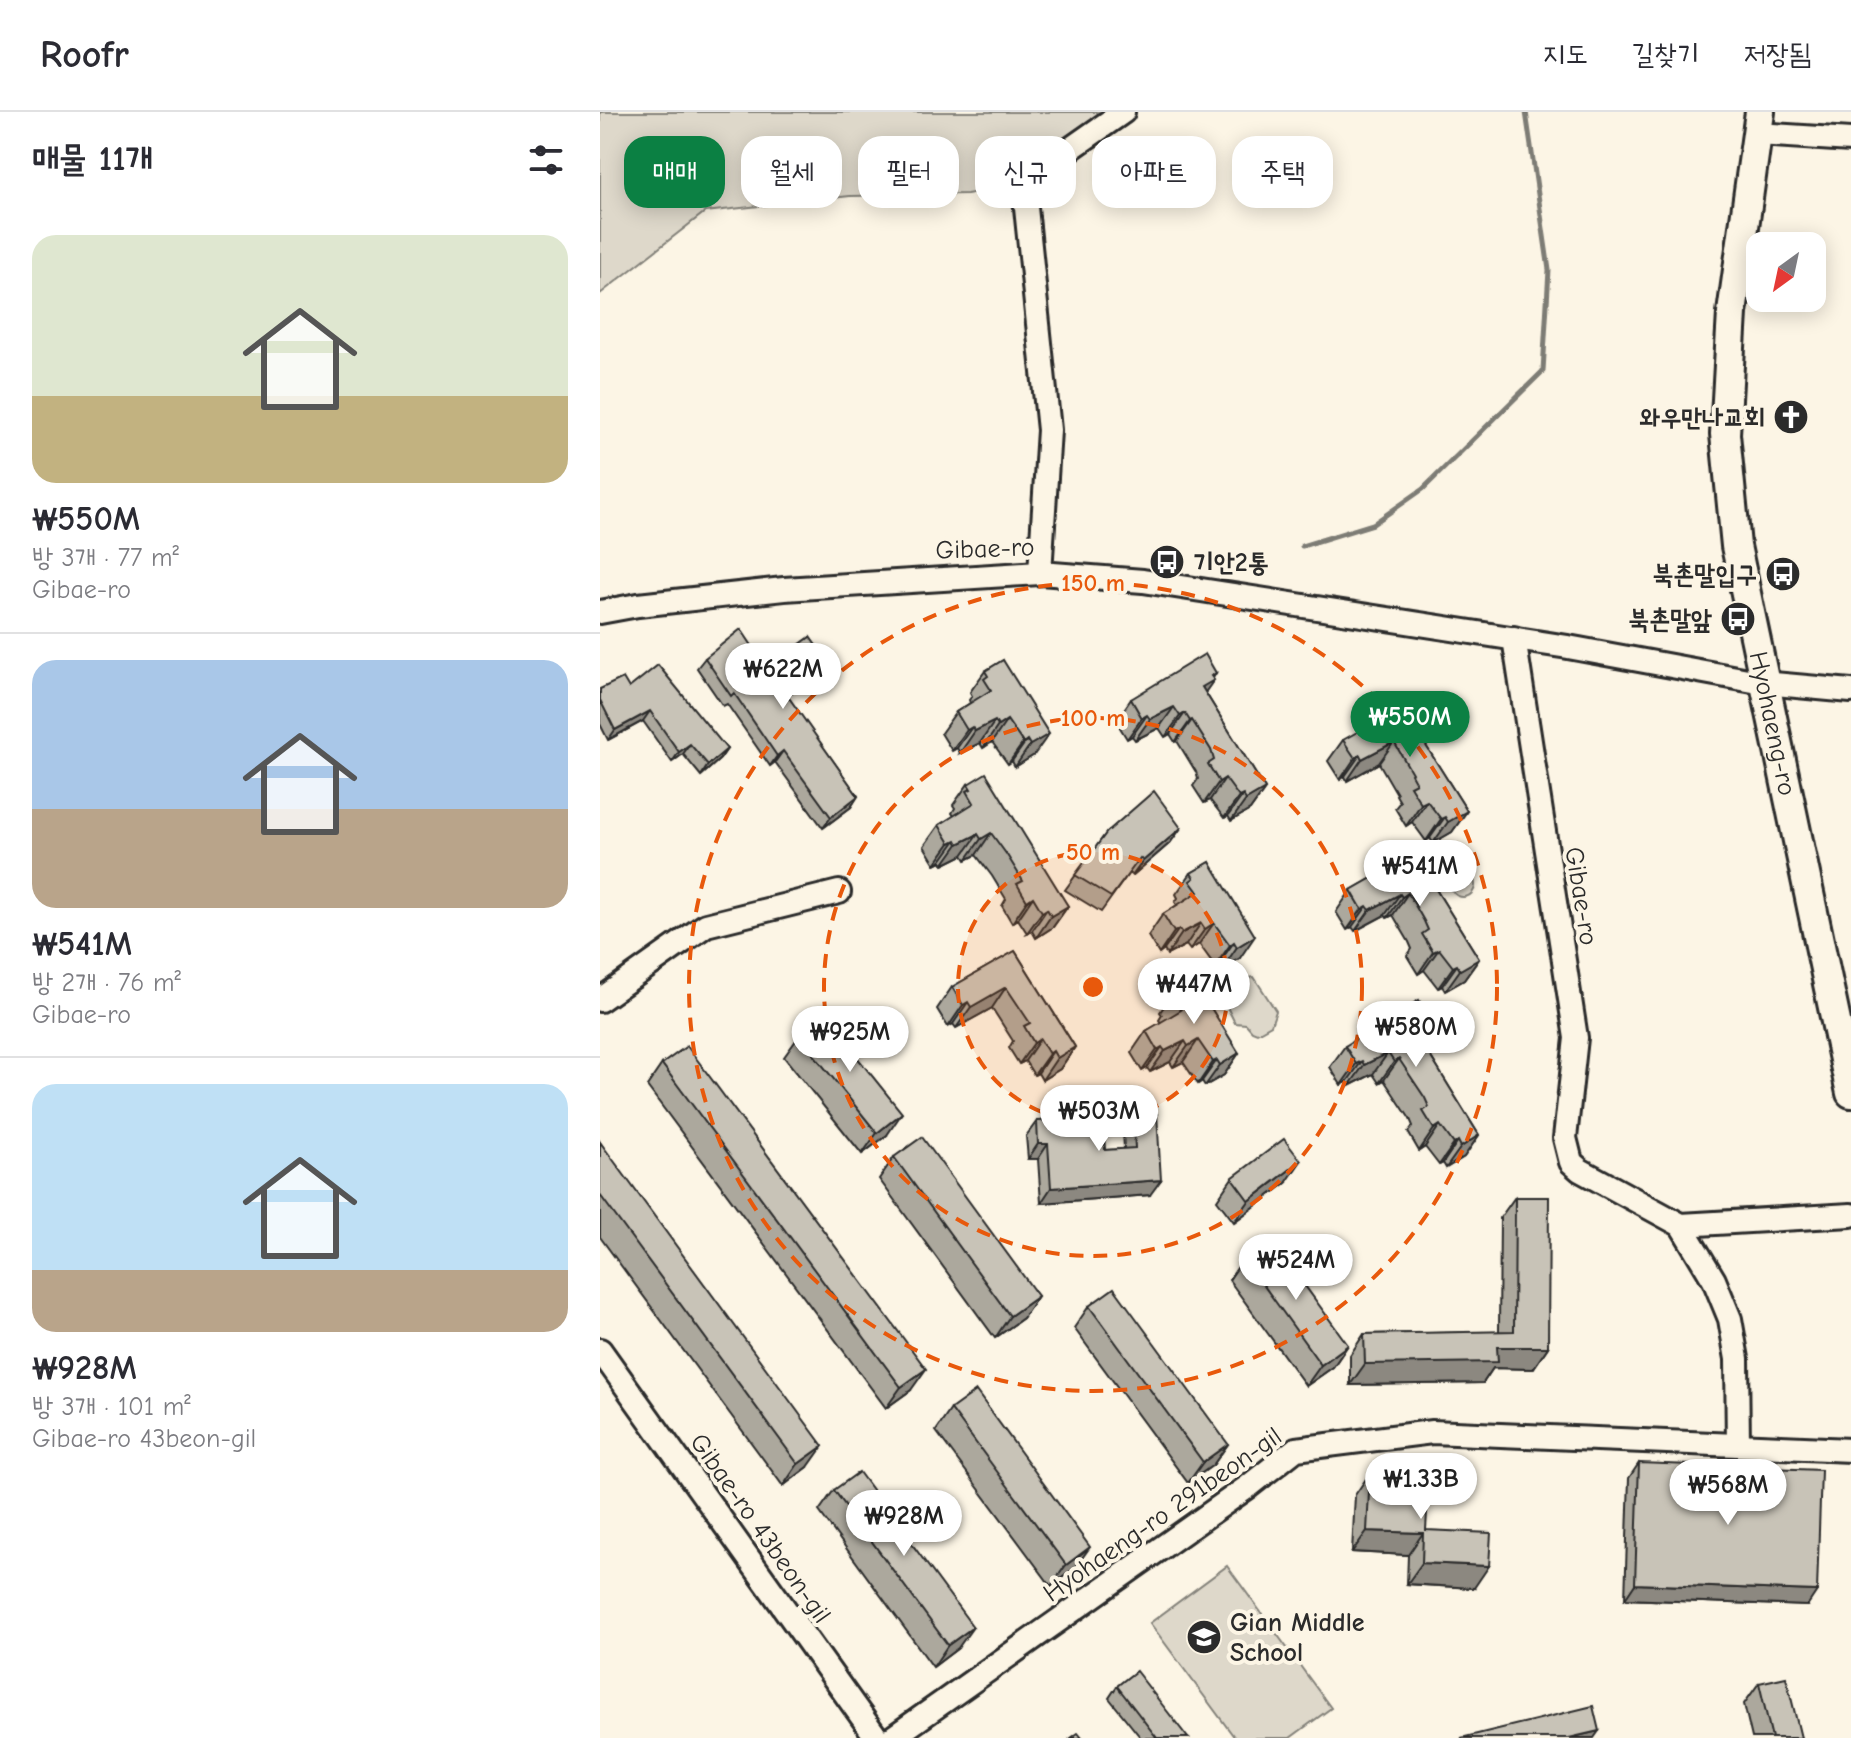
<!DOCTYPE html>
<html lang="ko">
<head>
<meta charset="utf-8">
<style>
	body { margin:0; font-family:"Comic Neue","Poor Story",sans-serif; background:#f7f7f7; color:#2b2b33; height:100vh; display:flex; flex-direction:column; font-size:30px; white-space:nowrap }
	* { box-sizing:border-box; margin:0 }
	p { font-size:26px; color:#7c7c81 }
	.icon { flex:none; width:44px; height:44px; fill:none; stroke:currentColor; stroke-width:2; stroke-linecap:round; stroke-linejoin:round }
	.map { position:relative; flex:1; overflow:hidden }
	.details { display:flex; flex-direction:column; background:#fff; width:600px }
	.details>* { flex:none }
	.banner { position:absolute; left:24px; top:24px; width:760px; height:72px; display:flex; gap:16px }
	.needle { width:52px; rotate:213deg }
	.buttons { position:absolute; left:1146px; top:120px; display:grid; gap:16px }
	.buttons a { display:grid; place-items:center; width:80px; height:80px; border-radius:16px; background:#fff; box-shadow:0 4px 20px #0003; font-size:40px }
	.price { position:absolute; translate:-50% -68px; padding:0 18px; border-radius:28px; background:#fff; color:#222; font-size:26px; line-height:52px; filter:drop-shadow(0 2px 4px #0008) }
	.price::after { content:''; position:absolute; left:50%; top:48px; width:24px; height:18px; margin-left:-12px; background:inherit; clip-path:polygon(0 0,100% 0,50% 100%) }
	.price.active { background:#0b8043; color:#fff }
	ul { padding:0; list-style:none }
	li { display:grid; align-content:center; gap:16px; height:424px; padding:0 32px }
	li+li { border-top:2px solid #e1e1e2 }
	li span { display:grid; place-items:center; height:248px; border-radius:24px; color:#555 }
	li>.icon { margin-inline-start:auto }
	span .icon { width:144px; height:144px; fill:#fffc; stroke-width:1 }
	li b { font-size:34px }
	h2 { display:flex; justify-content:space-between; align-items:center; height:96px; padding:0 32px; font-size:34px }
	.pill { padding:0 28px; border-radius:24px; background:#fff; box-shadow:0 4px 20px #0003; font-size:28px; line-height:72px }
	.pill.active { background:#0b8043; color:#fff }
	header { display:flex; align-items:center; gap:48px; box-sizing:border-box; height:112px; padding:0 40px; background:#fff; border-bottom:2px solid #e1e1e2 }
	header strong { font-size:38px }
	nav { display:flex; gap:44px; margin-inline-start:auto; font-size:28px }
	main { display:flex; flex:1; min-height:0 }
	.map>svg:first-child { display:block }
</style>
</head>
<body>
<header>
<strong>Roofr</strong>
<nav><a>지도</a><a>길찾기</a><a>저장됨</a></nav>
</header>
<main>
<section class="details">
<h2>매물 11개<svg class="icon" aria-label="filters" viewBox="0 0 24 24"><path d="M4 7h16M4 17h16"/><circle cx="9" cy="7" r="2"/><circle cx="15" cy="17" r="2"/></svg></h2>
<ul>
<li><span style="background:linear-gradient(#dfe7d0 65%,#c2b280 0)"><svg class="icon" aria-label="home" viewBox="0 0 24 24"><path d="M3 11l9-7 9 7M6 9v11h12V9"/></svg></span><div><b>₩550M</b><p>방 3개 · 77 m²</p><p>Gibae-ro</p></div></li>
<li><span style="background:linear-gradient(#a9c7e8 60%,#b9a48a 0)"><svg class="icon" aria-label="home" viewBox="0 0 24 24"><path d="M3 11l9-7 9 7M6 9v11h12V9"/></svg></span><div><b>₩541M</b><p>방 2개 · 76 m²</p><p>Gibae-ro</p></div></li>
<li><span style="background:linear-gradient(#bfe0f5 75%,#b9a48a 0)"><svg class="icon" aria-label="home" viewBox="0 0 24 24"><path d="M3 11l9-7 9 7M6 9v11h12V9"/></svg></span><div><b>₩928M</b><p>방 3개 · 101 m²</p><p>Gibae-ro 43beon-gil</p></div></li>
</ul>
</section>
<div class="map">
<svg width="1251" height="1626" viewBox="0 0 1251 1626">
	<rect width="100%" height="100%" fill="#fcf5e5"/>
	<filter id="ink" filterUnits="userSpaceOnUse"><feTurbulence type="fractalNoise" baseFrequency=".0125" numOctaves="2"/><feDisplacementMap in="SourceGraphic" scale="16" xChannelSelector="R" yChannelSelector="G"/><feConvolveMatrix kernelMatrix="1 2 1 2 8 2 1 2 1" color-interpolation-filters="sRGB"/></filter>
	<g filter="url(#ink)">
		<g fill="#ded8ca" stroke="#84827a" stroke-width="2">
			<polygon points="0,0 512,0 407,75 367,82 250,84 105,100 0,182"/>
			<circle cx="863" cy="773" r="12"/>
			<polygon points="654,865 676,899 671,913 657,921 652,919 646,912 635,911 622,885 649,866"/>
			<polygon points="627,1454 731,1596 690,1626 635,1626 550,1511"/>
		</g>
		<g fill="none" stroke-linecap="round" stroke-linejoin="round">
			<polyline stroke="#7d7b74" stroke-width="5" points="702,434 773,412 823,377 943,259 949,158 926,0"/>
			<defs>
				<g id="minor">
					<polyline points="1157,22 1251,28"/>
					<polyline points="440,461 449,318 425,86 446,54 523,0"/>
					<polyline points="0,500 38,493 184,477 440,461 543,469 968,535 1164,571 1251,579"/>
					<polyline points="914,526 976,926 965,1026 971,1050 980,1058 1081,1113 1114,1168 1130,1207 1137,1247 1138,1333"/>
					<polyline points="0,888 106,813 239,780"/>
					<polyline points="1081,1113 1251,1103"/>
					<polyline points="0,1238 277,1626"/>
					<polyline points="292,1626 649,1374 696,1337 832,1320 1251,1338"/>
				</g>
				<g id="major">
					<path id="s1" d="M1160,0L1132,201L1125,322L1136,434L1251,981"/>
				</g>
			</defs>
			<use href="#minor" stroke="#2b2b2b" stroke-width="28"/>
			<use href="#major" stroke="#2b2b2b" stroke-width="34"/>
			<use href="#minor" stroke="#fcf5e5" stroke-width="22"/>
			<use href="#major" stroke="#fcf5e5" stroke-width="28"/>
		</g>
		<g fill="#aca89d" stroke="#2b2b2b" stroke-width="2">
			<polygon points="105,546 167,556 227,549 219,560 187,584 258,684 251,695 223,716 175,650 170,654 127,592 123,594 97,556"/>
			<polygon points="403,548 434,643 415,655 412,649 408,652 392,630 383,636 380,631 360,641 357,636 352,639 341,621 356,600 370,591 369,588 372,584 370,580 385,559"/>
			<polygon points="616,561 605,580 665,677 650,698 631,709 628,704 624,706 610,688 604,691 593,674 598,667 596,660 577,629 575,630 570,622 565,625 559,616 535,628 532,624 527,627 516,609 531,587"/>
			<polygon points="29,576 127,637 120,647 101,664 83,642 72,650 43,609 8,628 0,612 0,577"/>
			<polygon points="743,628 830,629 826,634 867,699 852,720 833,731 830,726 826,729 812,710 806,714 795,696 800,690 796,683 797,682 779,651 747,669 745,664 740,668 728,649"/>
			<polygon points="368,672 468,794 453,815 436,826 432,819 427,821 418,807 412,811 402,794 406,787 392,764 376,743 366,748 363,743 343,753 341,749 335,752 324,734 339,713 354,704 352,701 355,696 353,693"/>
			<polygon points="581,716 570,731 532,764 529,761 501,800 465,778 507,720"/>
			<polygon points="814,742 879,847 864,868 845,879 842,874 838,876 824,858 818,862 807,844 812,837 809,830 793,803 787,806 785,803 755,819 752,815 747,818 736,800 751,778"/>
			<polygon points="610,750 640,846 622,857 619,851 615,854 599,832 590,838 586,833 567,843 564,838 559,842 548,824 563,802 577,793 575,790 578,786 576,782 591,761"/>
			<polygon points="415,839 475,935 460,957 442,968 438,961 434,963 425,949 419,952 409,936 413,929 392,896 356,916 353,912 348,915 337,897 352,875"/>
			<polygon points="575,879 639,941 624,963 605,974 602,969 598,972 583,950 573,955 570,950 550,960 547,956 542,959 531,941 546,919 561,911 559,908 562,903 560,900"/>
			<polygon points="830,907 826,912 828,914 819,926 879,1023 864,1045 846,1056 843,1051 839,1053 825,1035 819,1039 808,1020 813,1014 810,1007 784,968 779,971 773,962 749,974 747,970 741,973 730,955 745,934"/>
			<polygon points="199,924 287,1023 262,1042 184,945"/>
			<polygon points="62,952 311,1278 286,1296 47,974"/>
			<polygon points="533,1004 550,1083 441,1091 438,1047 428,1047 426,1024 437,1009 505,1038 524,1037 523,1019"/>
			<polygon points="0,1030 208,1355 183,1374 0,1125"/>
			<polygon points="294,1045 438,1184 423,1206 395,1226 279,1067"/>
			<polygon points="632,1066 686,1071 634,1110 617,1088"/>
			<polygon points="915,1085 948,1235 933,1257 893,1256 883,1271 750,1273 750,1243 764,1222 899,1220 900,1106"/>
			<polygon points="644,1146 748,1233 733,1255 706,1274 629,1168"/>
			<polygon points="489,1194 628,1332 613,1353 588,1371 474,1216"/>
			<polygon points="351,1297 475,1456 451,1474 336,1319"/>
			<polygon points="1039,1351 1207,1494 1025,1487 1029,1366"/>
			<polygon points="770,1361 826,1418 874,1476 807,1472 808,1443 752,1440 755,1383"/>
			<polygon points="234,1378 358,1536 333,1555 219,1399"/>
			<polygon points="1159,1571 1201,1626 1152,1626 1144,1592"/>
			<polygon points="517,1574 588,1626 541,1626 509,1586"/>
		</g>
		<g fill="#8c8880" stroke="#2b2b2b" stroke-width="2">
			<polygon points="227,549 219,560 177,591 185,580"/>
			<polygon points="616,561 609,571 614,568 599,589 587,596 611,564"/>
			<polygon points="574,595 559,616 535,628 550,607"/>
			<polygon points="50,599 43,609 8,628 15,618"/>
			<polygon points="585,601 570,622 565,625 580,604"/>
			<polygon points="547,603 532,624 527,627 542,606"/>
			<polygon points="407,608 392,630 383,636 398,614"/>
			<polygon points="592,608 577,629 575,630 590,609"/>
			<polygon points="395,609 380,631 360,641 375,619"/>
			<polygon points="372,615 357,636 352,639 367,618"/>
			<polygon points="449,622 434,643 415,655 430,633"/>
			<polygon points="427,628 412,649 408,652 423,631"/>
			<polygon points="794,630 779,651 747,669 762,647"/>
			<polygon points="90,632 83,642 72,650 79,640"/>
			<polygon points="127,637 120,647 101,664 108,653"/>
			<polygon points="183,639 175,650 170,654 177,644"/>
			<polygon points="760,643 745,664 740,668 755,646"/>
			<polygon points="625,666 610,688 604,691 619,670"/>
			<polygon points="665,677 650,698 631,709 646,688"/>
			<polygon points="643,683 628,704 624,706 639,685"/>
			<polygon points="258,684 251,695 223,716 231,705"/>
			<polygon points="827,689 812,710 806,714 821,692"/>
			<polygon points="867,699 852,720 833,731 848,710"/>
			<polygon points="845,705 830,726 826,729 841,707"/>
			<polygon points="581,716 570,731 532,764 543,749"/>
			<polygon points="391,721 376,743 366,748 381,727"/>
			<polygon points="378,722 363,743 343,753 358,732"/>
			<polygon points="356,728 341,749 335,752 350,731"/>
			<polygon points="808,781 793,803 787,806 802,785"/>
			<polygon points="800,782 785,803 755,819 770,798"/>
			<polygon points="433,785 418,807 412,811 427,789"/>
			<polygon points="468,794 453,815 436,826 451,804"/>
			<polygon points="767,794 752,815 747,818 762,797"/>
			<polygon points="447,797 432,819 427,821 442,800"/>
			<polygon points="601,811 586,833 567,843 582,821"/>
			<polygon points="614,811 599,832 590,838 605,817"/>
			<polygon points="579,817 564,838 559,842 574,820"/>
			<polygon points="655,824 640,846 622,857 637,835"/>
			<polygon points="634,830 619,851 615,854 630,833"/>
			<polygon points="839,837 824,858 818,862 833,840"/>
			<polygon points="879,847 864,868 845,879 860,858"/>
			<polygon points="857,853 842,874 838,876 853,855"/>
			<polygon points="406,875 392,896 356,916 371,895"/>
			<polygon points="368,890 353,912 348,915 363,893"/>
			<polygon points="830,907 823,917 828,914 813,935 801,942 825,910"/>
			<polygon points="440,927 425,949 419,952 434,931"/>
			<polygon points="598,928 583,950 573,955 588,934"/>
			<polygon points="585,929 570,950 550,960 565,939"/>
			<polygon points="475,935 460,957 442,968 457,946"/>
			<polygon points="562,935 547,956 542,959 557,938"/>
			<polygon points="453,939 438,961 434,963 449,942"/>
			<polygon points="639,941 624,963 605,974 620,953"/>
			<polygon points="788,941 773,962 749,974 764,953"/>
			<polygon points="799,947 784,968 779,971 794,950"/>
			<polygon points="617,948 602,969 598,972 613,950"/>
			<polygon points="762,949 747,970 741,973 756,952"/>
			<polygon points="302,1001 287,1023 262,1042 277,1021"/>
			<polygon points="840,1013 825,1035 819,1039 834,1017"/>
			<polygon points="879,1023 864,1045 846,1056 861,1035"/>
			<polygon points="858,1029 843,1051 839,1053 854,1032"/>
			<polygon points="438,1032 448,1032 438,1047 428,1047"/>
			<polygon points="701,1049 686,1071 634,1110 649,1089"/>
			<polygon points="561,1068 550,1083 441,1091 451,1076"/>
			<polygon points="438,1184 423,1206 395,1226 410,1204"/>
			<polygon points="748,1233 733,1255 706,1274 721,1253"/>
			<polygon points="897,1235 948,1235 933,1257 893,1256 883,1271 750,1273 765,1252"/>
			<polygon points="326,1257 311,1278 286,1296 301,1275"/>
			<polygon points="628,1332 613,1353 588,1371 603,1350"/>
			<polygon points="223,1334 208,1355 183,1374 198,1352"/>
			<polygon points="767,1419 823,1421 808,1443 752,1440"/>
			<polygon points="490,1435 475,1456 451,1474 466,1453"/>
			<polygon points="822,1451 889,1454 874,1476 807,1472"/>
			<polygon points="1035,1472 1217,1479 1207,1494 1025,1487"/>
			<polygon points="373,1515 358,1536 333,1555 348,1533"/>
			<polygon points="999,1619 994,1626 969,1626"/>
		</g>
		<g fill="#c8c3b7" stroke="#2b2b2b" stroke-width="2">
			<polygon points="141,517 167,556 210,525 227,549 185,580 258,684 231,705 183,639 177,644 134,581 131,584 105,546"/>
			<polygon points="605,542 616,561 611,564 614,568 602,575 665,677 646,688 643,683 639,685 625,666 619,670 608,652 614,648 611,638 592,608 590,609 585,601 580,604 574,595 550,607 547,603 542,606 531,587"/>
			<polygon points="403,548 449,622 430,633 427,628 423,631 407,608 398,614 395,609 375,619 372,615 367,618 356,600 391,578 384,567 388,564 385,559"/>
			<polygon points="58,553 127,637 108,653 90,632 79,640 50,599 15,618 0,588 0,577 23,566 29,576"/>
			<polygon points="807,592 830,629 825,632 867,699 848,710 845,705 841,707 827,689 821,692 810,674 816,671 811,662 812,661 794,630 762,647 760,643 755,646 743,628"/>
			<polygon points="386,661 468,794 451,804 447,797 442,800 433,785 427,789 417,772 423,769 407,743 391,721 381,727 378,722 358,732 356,728 350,731 339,713 374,691 367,679 371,677 368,672"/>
			<polygon points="554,679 581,716 543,749 540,746 511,785 475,763 507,720"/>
			<polygon points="814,742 879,847 860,858 857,853 853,855 839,837 833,840 822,822 828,818 824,809 808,781 802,785 800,782 770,798 767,794 762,797 751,778"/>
			<polygon points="610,750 655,824 637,835 634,830 630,833 614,811 605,817 601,811 582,821 579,817 574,820 563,802 598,780 590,769 594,766 591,761"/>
			<polygon points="415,839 475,935 457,946 453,939 449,942 440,927 434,931 424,914 430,911 406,875 371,895 368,890 363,893 352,875"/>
			<polygon points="593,867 639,941 620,953 617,948 613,950 598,928 588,934 585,929 565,939 562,935 557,938 546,919 581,898 574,886 578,884 575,879"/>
			<polygon points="819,888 830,907 825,910 828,914 816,921 879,1023 861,1035 858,1029 854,1032 840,1013 834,1017 823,999 829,995 825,986 799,947 794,950 788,941 764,953 762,949 756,952 745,934"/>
			<polygon points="224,904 302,1001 277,1021 199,924"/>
			<polygon points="87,934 326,1257 301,1275 62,952"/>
			<polygon points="557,1002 561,1068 451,1076 448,1032 438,1032 437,1009 503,1006 505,1038 535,1036 533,1004"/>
			<polygon points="322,1025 438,1184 410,1204 294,1045"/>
			<polygon points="684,1027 701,1049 649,1089 632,1066"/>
			<polygon points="0,1030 223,1334 198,1352 0,1083"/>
			<polygon points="915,1085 949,1085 948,1235 897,1235 898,1250 765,1252 764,1222 914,1219"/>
			<polygon points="671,1127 748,1233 721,1253 644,1146"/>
			<polygon points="514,1176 628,1332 603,1350 489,1194"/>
			<polygon points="376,1279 490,1435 466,1453 351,1297"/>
			<polygon points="1039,1351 1221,1358 1217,1479 1035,1472"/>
			<polygon points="259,1360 373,1515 348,1533 234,1378"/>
			<polygon points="770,1361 829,1364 826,1418 891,1421 889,1454 822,1451 823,1421 767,1419"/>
			<polygon points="536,1559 588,1626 557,1626 517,1574"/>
			<polygon points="1186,1565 1201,1626 1172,1626 1159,1571"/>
			<polygon points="993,1594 999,1619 969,1626 861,1626"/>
			<polygon points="478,1621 482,1626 471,1626"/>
		</g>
	</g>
	<circle cx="493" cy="875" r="135" fill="#e8590c" fill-opacity=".12"/>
	<g fill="none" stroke="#e8590c" stroke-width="4" stroke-dasharray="14 10">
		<circle cx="493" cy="875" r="135"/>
		<circle cx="493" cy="875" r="269"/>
		<circle cx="493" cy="875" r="404"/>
	</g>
	<defs>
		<symbol id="church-disc" viewBox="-11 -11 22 22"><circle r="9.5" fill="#2b2b2b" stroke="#fcf5e5"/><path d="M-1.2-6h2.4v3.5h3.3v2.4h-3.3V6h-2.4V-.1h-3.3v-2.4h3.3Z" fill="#fff"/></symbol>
		<symbol id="bus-disc" viewBox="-11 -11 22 22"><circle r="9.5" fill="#2b2b2b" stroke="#fcf5e5"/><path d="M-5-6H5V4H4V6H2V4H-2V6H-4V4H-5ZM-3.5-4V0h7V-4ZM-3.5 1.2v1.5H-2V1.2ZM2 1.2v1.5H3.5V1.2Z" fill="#fff"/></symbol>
		<symbol id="school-disc" viewBox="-11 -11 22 22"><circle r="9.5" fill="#2b2b2b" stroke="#fcf5e5"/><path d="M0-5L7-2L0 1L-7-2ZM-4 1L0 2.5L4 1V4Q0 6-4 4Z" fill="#fff"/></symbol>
	</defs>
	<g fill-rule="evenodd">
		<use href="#church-disc" x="1171" y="285" width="40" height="40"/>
		<use href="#bus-disc" x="547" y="430" width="40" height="40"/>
		<use href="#bus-disc" x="1163" y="442" width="40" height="40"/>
		<use href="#bus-disc" x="1118" y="487" width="40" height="40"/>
		<use href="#school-disc" x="584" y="1505" width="40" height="40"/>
	</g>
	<g text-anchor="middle" stroke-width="8" stroke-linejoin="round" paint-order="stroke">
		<g font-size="26" font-weight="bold" fill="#2b2b2b" stroke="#fcf5e5" text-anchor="end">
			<text x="1165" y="314">와우만나교회</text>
			<text x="593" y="459" text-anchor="start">기안2통</text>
			<text x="1157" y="471">북촌말입구</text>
			<text x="1112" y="516">북촌말앞</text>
			<text x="630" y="1519" text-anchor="start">Gian Middle<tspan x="630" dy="30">School</tspan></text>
		</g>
		<g font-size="26" fill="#2b2b2b" stroke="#fcf5e5">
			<text transform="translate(385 436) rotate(-2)" y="9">Gibae-ro</text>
			<text dy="9" stroke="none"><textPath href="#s1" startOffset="618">Hyohaeng-ro</textPath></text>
			<text transform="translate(982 784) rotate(81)" y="9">Gibae-ro</text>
			<text transform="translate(562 1402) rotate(-35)" y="9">Hyohaeng-ro 291beon-gil</text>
			<text transform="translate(161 1416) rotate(55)" y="9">Gibae-ro 43beon-gil</text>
		</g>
	</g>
	<circle cx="493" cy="875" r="12" fill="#e8590c" stroke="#fcf5e5" stroke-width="4"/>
	<g font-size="24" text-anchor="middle" font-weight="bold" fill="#e8590c" stroke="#fcf5e5" stroke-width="8" stroke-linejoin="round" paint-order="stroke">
		<text x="493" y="479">150 m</text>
		<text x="493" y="614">100 m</text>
		<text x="493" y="748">50 m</text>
	</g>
</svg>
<div class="buttons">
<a><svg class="needle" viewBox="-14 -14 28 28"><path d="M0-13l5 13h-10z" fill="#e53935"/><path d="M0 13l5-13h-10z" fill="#7c7c81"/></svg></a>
</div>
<b class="price" style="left:183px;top:599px">₩622M</b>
<b class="price active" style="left:810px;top:647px">₩550M</b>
<b class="price" style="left:820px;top:796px">₩541M</b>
<b class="price" style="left:594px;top:914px">₩447M</b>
<b class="price" style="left:816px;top:957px">₩580M</b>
<b class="price" style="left:250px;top:962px">₩925M</b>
<b class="price" style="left:499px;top:1041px">₩503M</b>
<b class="price" style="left:696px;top:1190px">₩524M</b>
<b class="price" style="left:821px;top:1409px">₩1.33B</b>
<b class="price" style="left:1128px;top:1415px">₩568M</b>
<b class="price" style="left:304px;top:1446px">₩928M</b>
<div class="banner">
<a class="pill active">매매</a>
<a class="pill">월세</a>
<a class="pill">필터</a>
<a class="pill">신규</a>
<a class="pill">아파트</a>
<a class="pill">주택</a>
</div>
</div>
</main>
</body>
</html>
